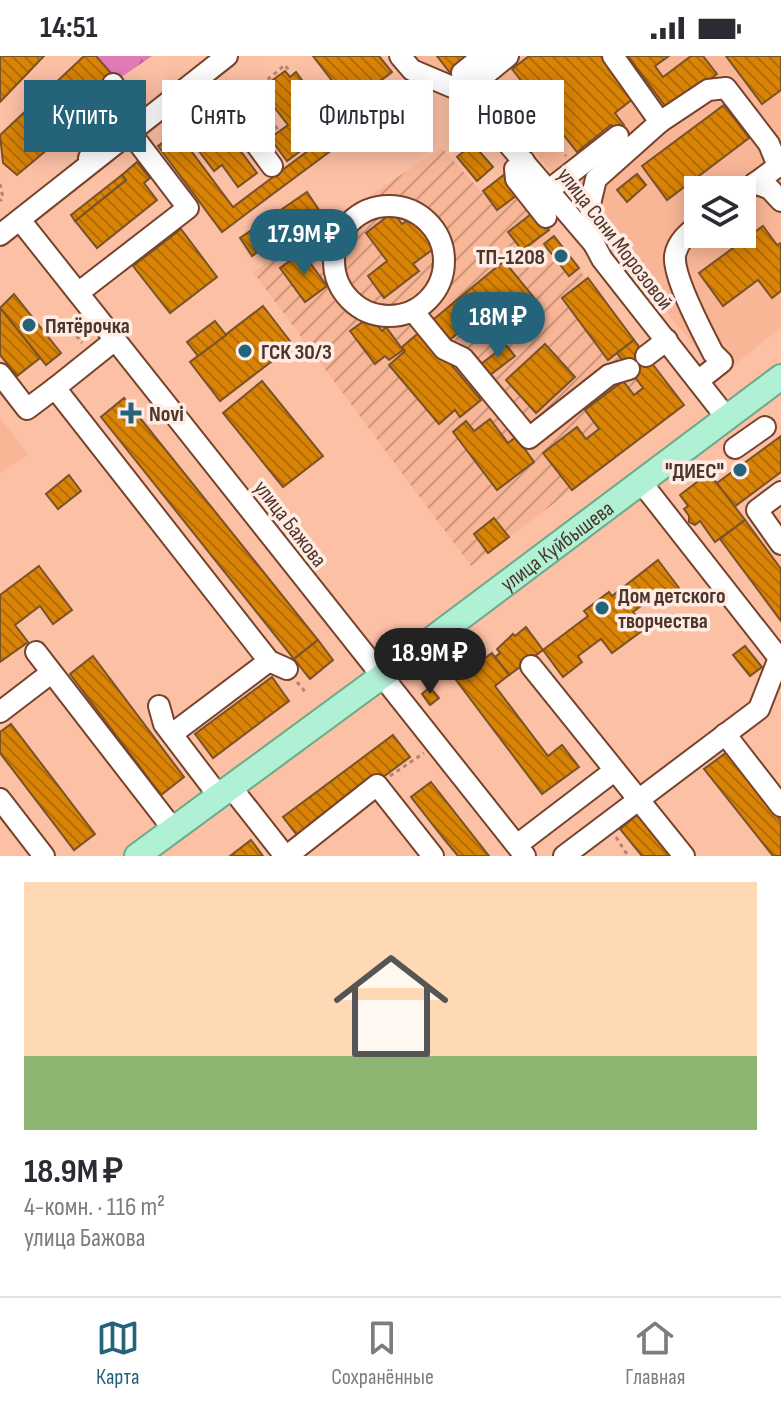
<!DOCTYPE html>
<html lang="ru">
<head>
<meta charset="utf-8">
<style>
	body { margin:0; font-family:"Sofia Sans Condensed",sans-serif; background:#f2f2f3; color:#2b2b33; height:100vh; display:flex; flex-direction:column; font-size:30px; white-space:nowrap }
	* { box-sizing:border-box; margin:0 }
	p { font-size:26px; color:#7c7c81 }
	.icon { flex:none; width:44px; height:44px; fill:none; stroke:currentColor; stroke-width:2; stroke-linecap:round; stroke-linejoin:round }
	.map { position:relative; height:800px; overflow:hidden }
	.sheet { display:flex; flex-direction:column; background:#fff; flex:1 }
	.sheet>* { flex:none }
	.guide { position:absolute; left:24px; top:24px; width:734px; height:72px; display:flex; gap:16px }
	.buttons { position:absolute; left:684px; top:120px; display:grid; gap:16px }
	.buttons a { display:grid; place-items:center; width:72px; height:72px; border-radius:0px; background:#fff; box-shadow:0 4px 20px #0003; font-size:40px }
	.price { position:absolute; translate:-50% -68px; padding:0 18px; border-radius:28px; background:#25637a; color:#fff; font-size:26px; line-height:52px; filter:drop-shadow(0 2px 4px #0008) }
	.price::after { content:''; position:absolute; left:50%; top:48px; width:24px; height:18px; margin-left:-12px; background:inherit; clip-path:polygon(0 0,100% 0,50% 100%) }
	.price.selected { background:#222; color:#fff }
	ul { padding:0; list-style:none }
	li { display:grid; align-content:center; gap:16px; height:424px; padding:0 24px }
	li+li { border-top:2px solid #e1e1e2 }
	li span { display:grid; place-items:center; height:248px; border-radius:0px; color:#555 }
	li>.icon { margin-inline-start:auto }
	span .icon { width:144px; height:144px; fill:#fffc; stroke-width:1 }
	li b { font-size:34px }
	.pill { padding:0 28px; border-radius:0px; background:#fff; box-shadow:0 4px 20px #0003; font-size:28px; line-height:72px }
	.pill.selected { background:#25637a; color:#fff }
	.status { display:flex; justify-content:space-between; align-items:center; height:56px; padding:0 40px; background:#fff; direction:ltr }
	.status svg { height:22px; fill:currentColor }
	.tab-bar { display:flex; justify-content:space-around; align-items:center; height:112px; border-top:2px solid #e1e1e2; background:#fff; font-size:22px; color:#7c7c81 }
	.tab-bar a { display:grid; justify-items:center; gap:4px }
	.tab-bar .selected { color:#25637a }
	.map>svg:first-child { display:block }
</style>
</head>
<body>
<div class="status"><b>14:51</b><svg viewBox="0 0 49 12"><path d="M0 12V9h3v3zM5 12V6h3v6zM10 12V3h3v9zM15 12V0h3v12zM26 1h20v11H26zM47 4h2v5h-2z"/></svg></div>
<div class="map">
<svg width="781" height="800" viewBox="0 0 781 800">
	<defs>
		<pattern id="industrial-furrows" width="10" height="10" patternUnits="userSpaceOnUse" patternTransform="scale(2)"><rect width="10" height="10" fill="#f9b697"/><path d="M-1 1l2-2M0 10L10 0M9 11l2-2" fill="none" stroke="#cc957b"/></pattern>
		<pattern id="forest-firs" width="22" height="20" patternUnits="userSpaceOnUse" patternTransform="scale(2)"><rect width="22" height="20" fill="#e07bb6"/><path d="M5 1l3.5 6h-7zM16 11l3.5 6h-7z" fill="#b86694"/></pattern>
		<pattern id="building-back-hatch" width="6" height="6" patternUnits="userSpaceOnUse" patternTransform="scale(2)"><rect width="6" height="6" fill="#d98307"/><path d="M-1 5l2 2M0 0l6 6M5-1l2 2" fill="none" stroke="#b26c08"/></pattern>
	</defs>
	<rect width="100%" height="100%" fill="#fcc0a5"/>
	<g fill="#f9b697" fill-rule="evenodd">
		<path d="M409,0H781V271L720,321L476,25L412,5ZM698,134H742V178H698Z"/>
		<polygon points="0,362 28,398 0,418"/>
	</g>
	<polygon fill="url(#industrial-furrows)" points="442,92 497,153 520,137 684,349 471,510 253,216"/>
	<polygon fill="url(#forest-firs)" points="96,0 152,0 117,24"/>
	<g fill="url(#building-back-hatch)" stroke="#795227" stroke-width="2">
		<polygon points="0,0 44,0 0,46"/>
		<polygon points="84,0 96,0 117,24 105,35 110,41 17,119 3,107 0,79"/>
		<polygon points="313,0 379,0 392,16 350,48"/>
		<polygon points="437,0 474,0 451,18"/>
		<polygon points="529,0 601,0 634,42 615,57 624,69 616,75 611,69 577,96 512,13"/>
		<polygon points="628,0 669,0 655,10 663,21 691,0 703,0 717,18 668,54"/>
		<polygon points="726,0 781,0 781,34 762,48"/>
		<polygon points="285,15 290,21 296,16 335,69 287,105 270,82 288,69 260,33"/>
		<polygon points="724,49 749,82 667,144 642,110"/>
		<polygon points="348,65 356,76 222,176 158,90 177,76 233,151"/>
		<polygon points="219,66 257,117 238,131 222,109 214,115 192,86"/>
		<polygon points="473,88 493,111 477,125 457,101"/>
		<polygon points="137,106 150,122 144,127 157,144 97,192 75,165 126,124 122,119"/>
		<polygon points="505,118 520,137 497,154 483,135"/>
		<polygon points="637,118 646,129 627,146 617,134"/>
		<polygon points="122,119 126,124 75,165 71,159"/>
		<polygon points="307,136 319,154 252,200 240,182"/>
		<polygon points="535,155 549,174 522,194 508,176"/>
		<polygon points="393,156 402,168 413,161 436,191 413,208 419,215 384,242 368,220 387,205 366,177"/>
		<polygon points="763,170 777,189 781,187 781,235 772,242 758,224 723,250 699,217"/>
		<polygon points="181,173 217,221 170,257 133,210"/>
		<polygon points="554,180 579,212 569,220 544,188"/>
		<polygon points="302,196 327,230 305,246 280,212"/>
		<polygon points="504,205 536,244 491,281 476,262 446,287 429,267"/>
		<polygon points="588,222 634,284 608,304 562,242"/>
		<polygon points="14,238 61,297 46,309 0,252"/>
		<polygon points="263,250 293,289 220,345 190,306"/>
		<polygon points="0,252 40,302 17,320 0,299"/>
		<polygon points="371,260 382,275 386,271 403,294 389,304 385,300 375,308 350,275"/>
		<polygon points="215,265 226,279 198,300 187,286"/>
		<polygon points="422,274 481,344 460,361 455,354 439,368 389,309 405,295 402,291"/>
		<polygon points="634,284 684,349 572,434 543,397 577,371 586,383 599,373 585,354 623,325 634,339 643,332 617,297"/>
		<polygon points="545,288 575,321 536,357 506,324"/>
		<polygon points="506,289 515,300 490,319 481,308"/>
		<polygon points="262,325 323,400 283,431 223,357"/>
		<polygon points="124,342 318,584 294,603 101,361"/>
		<polygon points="490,363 508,387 516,381 534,406 497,434 453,376 466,365 474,375"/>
		<polygon points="781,380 781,416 734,451 717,427"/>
		<polygon points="709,417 745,464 715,486 700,465 695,469 689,466 689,460 684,453 688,450 680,439"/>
		<polygon points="69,419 81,435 58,453 46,438"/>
		<polygon points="494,462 509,481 488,497 474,478"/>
		<polygon points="745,464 781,513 781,565 720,483"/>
		<polygon points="658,504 679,532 662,544 657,538 633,556 646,572 612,597 601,583 578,600 582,606 563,621 543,594 588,560 584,555 609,536 612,540"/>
		<polygon points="39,510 72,554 53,568 40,550 15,569 28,586 0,606 0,539"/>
		<polygon points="526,571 543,594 509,619 495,601 500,597 497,593 513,578 515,580"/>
		<polygon points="318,584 333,604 310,623 294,603"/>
		<polygon points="745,590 762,611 750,620 733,599"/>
		<polygon points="492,597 509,619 495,630 548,700 562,689 579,711 542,738 456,624"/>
		<polygon points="93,600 184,721 161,739 70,618"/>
		<polygon points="272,621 289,645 213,702 195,678"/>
		<polygon points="430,631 439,642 430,649 422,638"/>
		<polygon points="11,668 95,778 74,794 0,697 0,676"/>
		<polygon points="393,679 410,701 300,783 283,761"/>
		<polygon points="727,696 781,765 781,800 773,800 704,713"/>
		<polygon points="431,726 489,800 458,800 444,783 411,741"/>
		<polygon points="642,755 678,800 642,800 620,773"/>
		<polygon points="251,784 263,800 230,800"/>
	</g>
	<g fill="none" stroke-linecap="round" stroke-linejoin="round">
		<defs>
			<g id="minor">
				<polyline points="400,0 412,14 464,36 594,188 602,203 726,361"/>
				<polyline points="613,0 660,66"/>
				<polyline points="464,36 508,0"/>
				<polyline points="464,36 462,17 483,0"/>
				<polyline points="175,40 200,71 231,54 272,110"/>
				<path d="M89,102C103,73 134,61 113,28"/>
				<polyline points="524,105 515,113 516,123 546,161"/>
				<polyline points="755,127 770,133 781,145"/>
				<polyline points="549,134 618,80"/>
				<polyline points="742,137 781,108"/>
				<circle cx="389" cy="205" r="55"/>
				<polyline points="20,164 525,800"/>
				<path d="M698,169C688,177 677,186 675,200C673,222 702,275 713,297L722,306L698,325"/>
				<polyline points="0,179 227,0"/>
				<polyline points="594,188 590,148 596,123 660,66 708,34 726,32 769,88 778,110 781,111"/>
				<polyline points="78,237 188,152 130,76"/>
				<polyline points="413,255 444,293 463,302 529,382 609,319 629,313"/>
				<polyline points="115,284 55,332 269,605 287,613"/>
				<polyline points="646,300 667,284"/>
				<polyline points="0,318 27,353 55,332"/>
				<polyline points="735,392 765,371"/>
				<polyline points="781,436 757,454 781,488"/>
				<polyline points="36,596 173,773"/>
				<polyline points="531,610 684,800"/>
				<polyline points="159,650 164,668 218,739"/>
				<polyline points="0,656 51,617"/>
				<polyline points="172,678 269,605"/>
				<polyline points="725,678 781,750"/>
				<polyline points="230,730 285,800"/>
				<polyline points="0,743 44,800"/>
				<polyline points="517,789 614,715"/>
				<polyline points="287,800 377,729 433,800"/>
				<polyline points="564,800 759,653 779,602 641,426"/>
			</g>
			<g id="major">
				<path id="s1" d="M137,800L416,595L781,321"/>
			</g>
		</defs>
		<use href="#minor" stroke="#76432c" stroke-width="24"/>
		<use href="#major" stroke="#6ba988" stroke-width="28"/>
		<g stroke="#b18570" stroke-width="3" stroke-dasharray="4 4" stroke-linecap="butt">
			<polyline points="510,30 566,100"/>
			<polyline points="251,38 279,75"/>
			<polyline points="243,44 285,9 290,16"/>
			<polyline points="0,128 3,142 0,145"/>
			<polyline points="67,267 82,287"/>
			<polyline points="297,626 307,638"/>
			<polyline points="390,720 424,697"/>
			<polyline points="616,781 628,800"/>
		</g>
		<use href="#minor" stroke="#fff" stroke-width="20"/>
		<use href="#major" stroke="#b0f1d6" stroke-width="24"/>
	</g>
	<g fill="#25637a" stroke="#ffece4" stroke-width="3">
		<circle cx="561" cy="200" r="8"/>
		<circle cx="29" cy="269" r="8"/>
		<circle cx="245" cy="295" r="8"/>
		<path d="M127 345h8v8h8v8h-8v8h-8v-8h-8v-8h8z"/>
		<circle cx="740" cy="414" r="8"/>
		<circle cx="602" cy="552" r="8"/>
	</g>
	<g text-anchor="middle" stroke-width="7" stroke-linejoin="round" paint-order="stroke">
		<g font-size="22" fill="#4d352a" stroke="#ffece4">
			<text transform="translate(616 182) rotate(52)" y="8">улица Сони Морозовой</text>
			<text transform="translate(291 467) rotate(52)" y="8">улица Бажова</text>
			<text dy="8" stroke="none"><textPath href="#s1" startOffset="522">улица Куйбышева</textPath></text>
		</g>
		<g font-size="22" font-weight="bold" fill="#4d352a" stroke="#ffece4" text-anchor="start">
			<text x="545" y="208" text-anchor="end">ТП-1208</text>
			<text x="45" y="277">Пятёрочка</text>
			<text x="261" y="303">ГСК 30/3</text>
			<text x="149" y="365">Novi</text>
			<text x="724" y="422" text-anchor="end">"ДИЕС"</text>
			<text x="618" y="547">Дом детского<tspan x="618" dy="25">творчества</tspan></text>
		</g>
	</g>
</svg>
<div class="buttons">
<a><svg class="icon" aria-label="layers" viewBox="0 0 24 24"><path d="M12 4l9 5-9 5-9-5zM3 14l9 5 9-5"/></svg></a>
</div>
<b class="price" style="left:304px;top:221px">17.9M ₽</b>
<b class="price" style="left:498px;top:304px">18M ₽</b>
<b class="price selected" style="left:430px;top:640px">18.9M ₽</b>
<div class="guide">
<a class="pill selected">Купить</a>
<a class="pill">Снять</a>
<a class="pill">Фильтры</a>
<a class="pill">Новое</a>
</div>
</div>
<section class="sheet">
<ul>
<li><span style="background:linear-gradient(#ffd9b3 70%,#8fb573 0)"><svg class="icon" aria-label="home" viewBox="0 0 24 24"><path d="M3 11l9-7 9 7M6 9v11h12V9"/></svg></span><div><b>18.9M ₽</b><p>4-комн. · 116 m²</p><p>улица Бажова</p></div></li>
</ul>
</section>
<nav class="tab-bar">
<a class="selected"><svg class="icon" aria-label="map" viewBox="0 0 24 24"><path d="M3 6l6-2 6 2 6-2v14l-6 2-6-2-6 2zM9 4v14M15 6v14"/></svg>Карта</a>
<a><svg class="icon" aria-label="saved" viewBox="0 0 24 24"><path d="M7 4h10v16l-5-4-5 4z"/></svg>Сохранённые</a>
<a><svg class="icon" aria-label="home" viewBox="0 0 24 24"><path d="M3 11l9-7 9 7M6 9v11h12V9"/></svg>Главная</a>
</nav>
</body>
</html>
